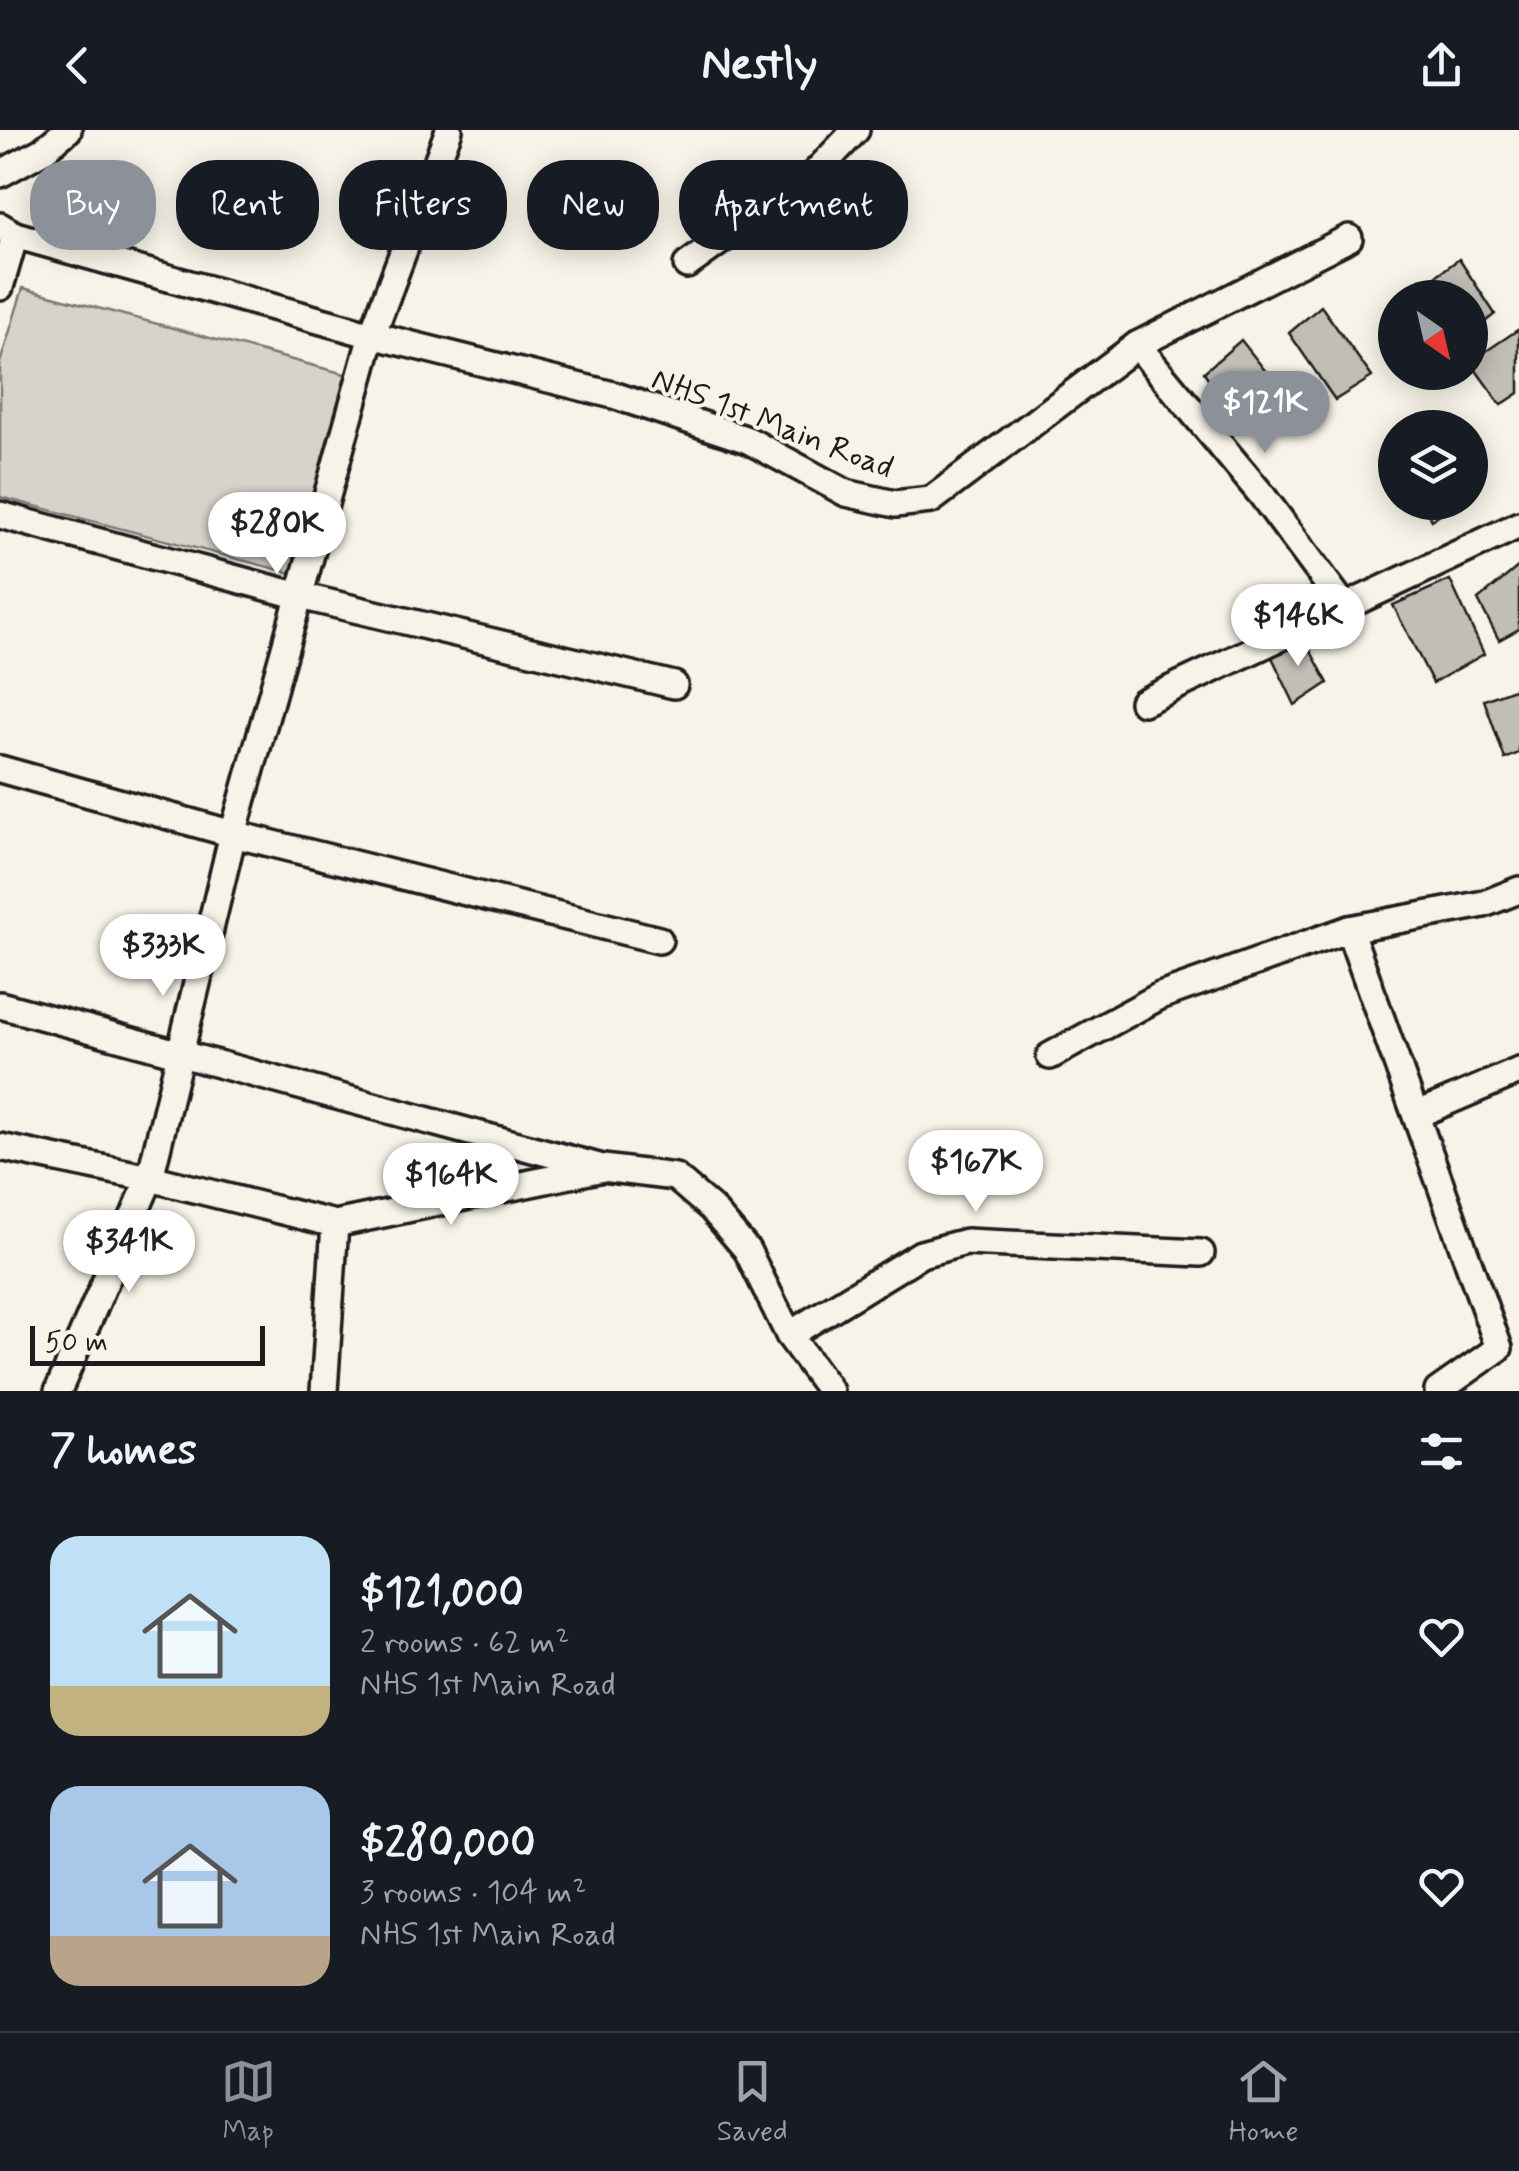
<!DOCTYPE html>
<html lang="en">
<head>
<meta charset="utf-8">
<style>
	body { margin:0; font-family:Mynerve,sans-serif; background:#20242c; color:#f1f3f6; height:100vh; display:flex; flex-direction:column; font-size:38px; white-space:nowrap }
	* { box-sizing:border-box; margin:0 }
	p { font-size:32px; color:#9ea1a6 }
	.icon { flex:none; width:55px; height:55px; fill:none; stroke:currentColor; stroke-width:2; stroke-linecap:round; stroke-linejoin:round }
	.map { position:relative; height:1261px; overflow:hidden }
	.sheet { display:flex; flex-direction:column; background:#171b24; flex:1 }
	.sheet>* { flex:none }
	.top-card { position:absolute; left:30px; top:30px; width:1000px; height:90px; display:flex; gap:20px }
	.needle { width:65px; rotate:146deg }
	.tools { position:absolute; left:1378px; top:150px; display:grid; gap:20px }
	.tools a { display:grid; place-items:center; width:110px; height:110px; border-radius:50%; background:#171b24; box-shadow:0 5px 25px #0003; font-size:50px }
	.scale { position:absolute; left:30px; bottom:25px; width:235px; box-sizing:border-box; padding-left:10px; border:5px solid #1c1c1c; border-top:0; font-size:28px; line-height:35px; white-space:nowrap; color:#1c1c1c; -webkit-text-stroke:8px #f7f3e8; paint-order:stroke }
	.price { position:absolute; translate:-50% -85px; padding:0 22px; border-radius:35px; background:#fff; color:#222; font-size:32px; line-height:65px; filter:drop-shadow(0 2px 5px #0008) }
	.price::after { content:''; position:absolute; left:50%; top:60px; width:30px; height:22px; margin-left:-15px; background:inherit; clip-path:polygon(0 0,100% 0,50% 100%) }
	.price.active { background:#8c9099; color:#fff }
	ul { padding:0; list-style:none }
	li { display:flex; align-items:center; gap:30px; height:250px; padding:0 50px }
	li span { display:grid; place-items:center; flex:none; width:280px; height:200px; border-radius:30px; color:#555 }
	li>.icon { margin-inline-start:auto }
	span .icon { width:120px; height:120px; fill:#fffc; stroke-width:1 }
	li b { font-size:42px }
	h2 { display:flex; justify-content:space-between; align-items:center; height:120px; padding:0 50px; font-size:42px }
	.tag { padding:0 35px; border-radius:40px; background:#171b24; box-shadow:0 5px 25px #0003; font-size:35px; line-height:90px }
	.tag.active { background:#8c9099; color:#fff }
	header { display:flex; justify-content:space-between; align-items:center; height:130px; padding:0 50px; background:#171b24; font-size:45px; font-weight:800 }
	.dock { display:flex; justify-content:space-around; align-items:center; height:140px; border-top:2px solid #363941; background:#171b24; font-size:28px; color:#9ea1a6 }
	.dock a { display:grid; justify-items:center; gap:5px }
	.dock .active { color:#8c9099 }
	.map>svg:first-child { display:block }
</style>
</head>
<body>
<header><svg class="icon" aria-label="back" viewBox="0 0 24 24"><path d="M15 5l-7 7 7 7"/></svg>Nestly<svg class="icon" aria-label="share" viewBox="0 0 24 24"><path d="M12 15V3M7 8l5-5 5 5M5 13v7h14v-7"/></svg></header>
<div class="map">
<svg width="1519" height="1261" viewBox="0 0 1519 1261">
	<rect width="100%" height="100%" fill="#f7f3e8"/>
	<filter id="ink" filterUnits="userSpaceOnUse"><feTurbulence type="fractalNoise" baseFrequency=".01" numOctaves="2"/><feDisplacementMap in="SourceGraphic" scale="20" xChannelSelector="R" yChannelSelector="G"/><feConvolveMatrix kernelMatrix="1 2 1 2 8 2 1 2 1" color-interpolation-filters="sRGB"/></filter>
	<g filter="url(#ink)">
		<polygon fill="#d7d3cb" stroke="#7a7874" stroke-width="2.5" points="23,158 352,246 295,444 0,367 0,233"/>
		<g fill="#c0beb5" stroke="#1c1c1c" stroke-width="2.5">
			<polygon points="1459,129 1495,184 1470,204 1470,168 1423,168 1418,159"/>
			<polygon points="1321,176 1372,247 1335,270 1289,203"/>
			<polygon points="1519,199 1519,263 1501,275 1470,232"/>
			<polygon points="1241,210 1275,253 1234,289 1204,242"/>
			<polygon points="1420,372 1455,372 1432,390"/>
			<polygon points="1519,436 1519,499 1499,510 1478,470"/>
			<polygon points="1450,450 1484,524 1433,553 1393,475"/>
			<polygon points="1302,505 1328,553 1295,575 1269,521"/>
			<polygon points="1519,557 1519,623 1505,629 1484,570"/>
		</g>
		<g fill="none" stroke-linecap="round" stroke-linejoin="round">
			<defs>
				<g id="minor">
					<polyline points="0,44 42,21 68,0"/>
					<polyline points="0,96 15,105 372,205 613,265 748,310 846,363 895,374 931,370 1137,215 1349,108"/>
					<polyline points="687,135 815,43 856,0"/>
					<polyline points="0,157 15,105"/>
					<polyline points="1137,215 1261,364 1345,477"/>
					<polyline points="0,385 300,466 674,555"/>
					<polyline points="1143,572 1519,395"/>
					<polyline points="0,639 233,704 659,810"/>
					<polyline points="1349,799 1484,774 1519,760"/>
					<polyline points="0,875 599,1037"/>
					<polyline points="1050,926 1160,866 1349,799 1499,1218 1438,1261"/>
					<polyline points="1416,985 1519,941"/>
					<polyline points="0,1017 150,1048 335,1094 603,1038 675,1047 712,1079 747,1120 789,1205 830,1261"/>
					<polyline points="789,1205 921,1124 966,1112 1201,1123"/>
					<polyline points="58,1261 150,1048 233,704 372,205 449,0"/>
					<polyline points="324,1261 335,1094"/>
				</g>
			</defs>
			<use href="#minor" stroke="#1c1c1c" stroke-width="32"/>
			<use href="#minor" stroke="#f7f3e8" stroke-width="25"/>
		</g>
	</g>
	<g text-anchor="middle" stroke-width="8" stroke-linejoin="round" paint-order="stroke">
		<g font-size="32" fill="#1c1c1c" stroke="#f7f3e8">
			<text transform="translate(773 292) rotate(21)" y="11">NHS 1st Main Road</text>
		</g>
	</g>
</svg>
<div class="tools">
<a><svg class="needle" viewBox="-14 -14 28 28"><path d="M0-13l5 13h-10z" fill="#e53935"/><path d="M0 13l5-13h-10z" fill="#9ea1a6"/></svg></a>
<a><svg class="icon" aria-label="layers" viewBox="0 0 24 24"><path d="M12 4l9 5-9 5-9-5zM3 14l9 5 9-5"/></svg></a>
</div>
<div class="scale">50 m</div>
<b class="price active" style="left:1265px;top:326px">$121K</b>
<b class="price" style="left:277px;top:447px">$280K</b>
<b class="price" style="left:1298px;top:539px">$146K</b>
<b class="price" style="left:163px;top:869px">$333K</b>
<b class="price" style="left:976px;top:1085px">$167K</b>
<b class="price" style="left:451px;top:1098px">$164K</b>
<b class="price" style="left:129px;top:1165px">$341K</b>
<div class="top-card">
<a class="tag active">Buy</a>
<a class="tag">Rent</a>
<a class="tag">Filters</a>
<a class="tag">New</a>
<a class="tag">Apartment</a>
</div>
</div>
<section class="sheet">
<h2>7 homes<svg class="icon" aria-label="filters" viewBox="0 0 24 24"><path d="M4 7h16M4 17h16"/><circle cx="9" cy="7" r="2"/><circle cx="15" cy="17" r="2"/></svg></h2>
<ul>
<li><span style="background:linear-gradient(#bfe0f5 75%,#c2b280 0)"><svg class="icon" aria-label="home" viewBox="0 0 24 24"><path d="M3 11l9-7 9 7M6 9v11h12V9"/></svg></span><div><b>$121,000</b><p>2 rooms · 62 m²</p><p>NHS 1st Main Road</p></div><svg class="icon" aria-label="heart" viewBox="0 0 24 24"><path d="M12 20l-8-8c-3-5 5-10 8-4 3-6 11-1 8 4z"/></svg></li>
<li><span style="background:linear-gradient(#a9c7e8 75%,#b9a48a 0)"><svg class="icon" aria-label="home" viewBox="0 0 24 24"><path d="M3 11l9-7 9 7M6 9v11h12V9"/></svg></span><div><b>$280,000</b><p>3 rooms · 104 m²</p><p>NHS 1st Main Road</p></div><svg class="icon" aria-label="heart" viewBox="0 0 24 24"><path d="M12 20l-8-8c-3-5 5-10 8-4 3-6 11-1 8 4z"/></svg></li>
</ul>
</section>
<nav class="dock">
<a class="active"><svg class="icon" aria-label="map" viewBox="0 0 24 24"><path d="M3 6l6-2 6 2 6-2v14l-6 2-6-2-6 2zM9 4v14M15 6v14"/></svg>Map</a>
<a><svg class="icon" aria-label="saved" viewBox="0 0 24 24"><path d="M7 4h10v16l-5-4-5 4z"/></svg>Saved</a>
<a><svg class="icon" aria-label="home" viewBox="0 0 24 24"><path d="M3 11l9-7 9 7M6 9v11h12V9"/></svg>Home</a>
</nav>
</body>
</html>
